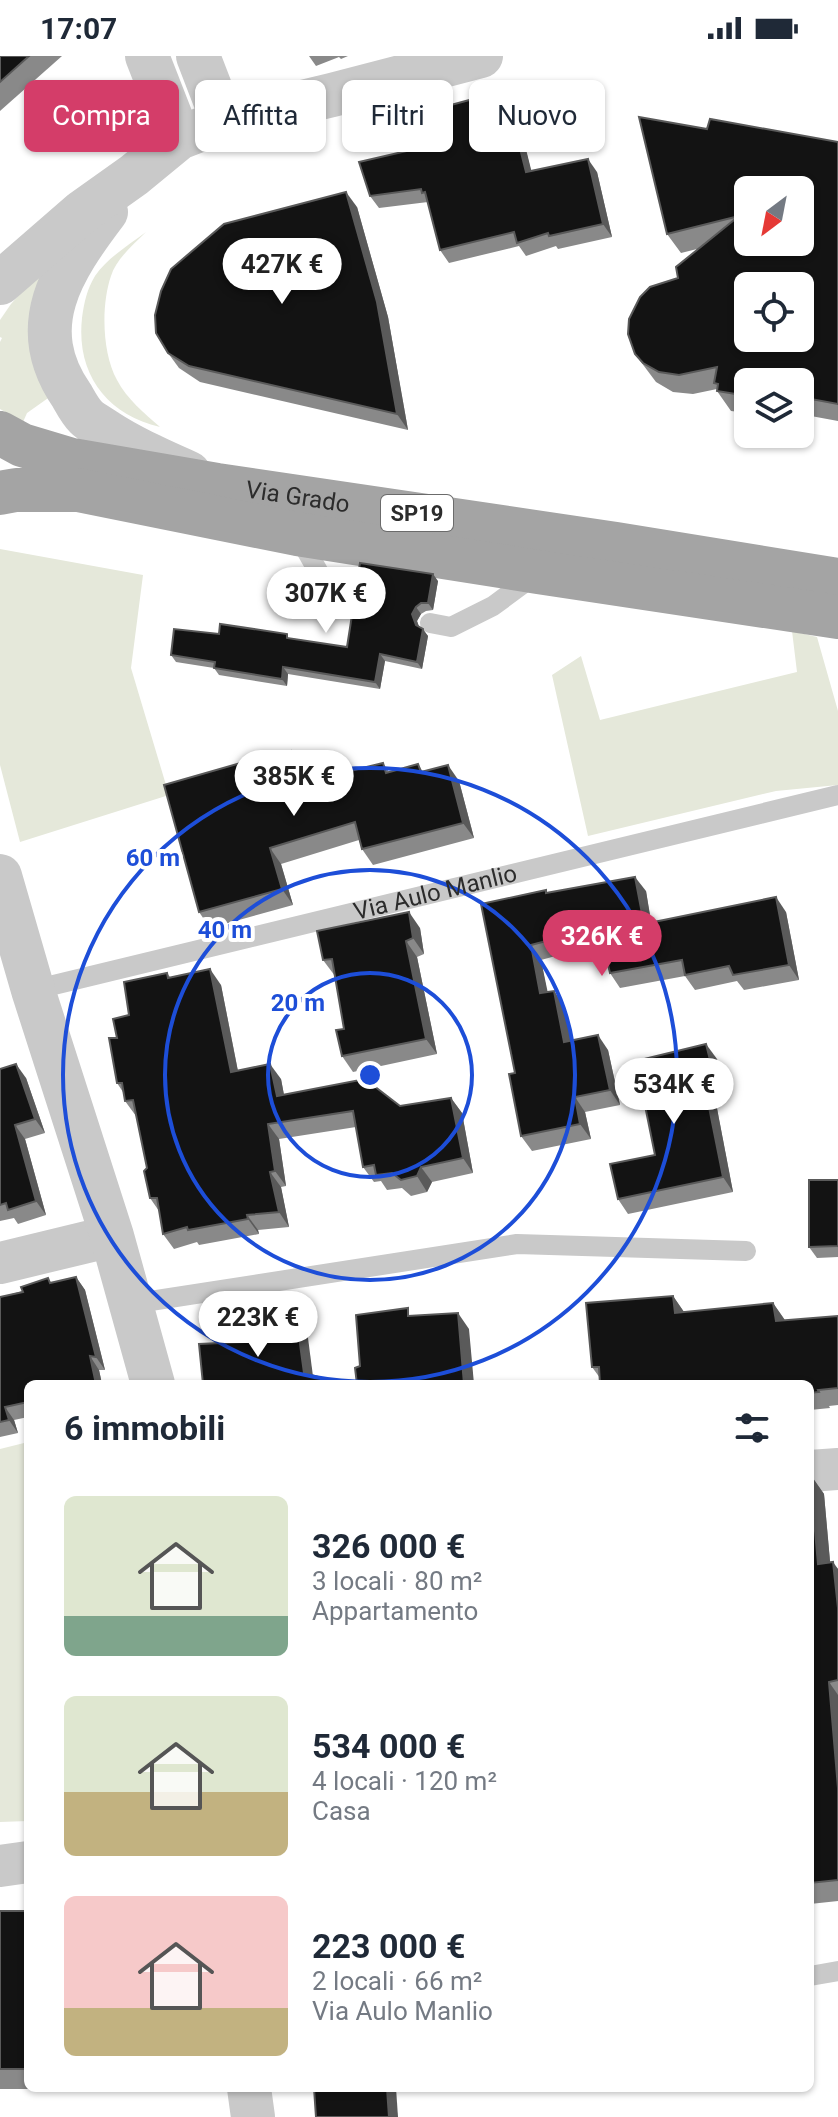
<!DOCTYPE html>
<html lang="it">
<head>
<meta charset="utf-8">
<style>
	body { margin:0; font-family:Roboto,sans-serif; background:#f6f6f7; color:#1f2937; height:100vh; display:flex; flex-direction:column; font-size:30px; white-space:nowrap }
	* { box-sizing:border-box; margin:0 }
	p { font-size:26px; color:#747a83 }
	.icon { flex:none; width:44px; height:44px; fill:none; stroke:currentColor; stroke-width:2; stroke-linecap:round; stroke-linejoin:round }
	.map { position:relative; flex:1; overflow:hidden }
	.drawer { position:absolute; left:24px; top:1324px; width:790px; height:712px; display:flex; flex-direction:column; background:#fff; border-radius:12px; box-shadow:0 2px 6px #0004 }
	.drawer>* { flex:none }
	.guide { position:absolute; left:24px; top:24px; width:790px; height:72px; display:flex; gap:16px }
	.needle { width:52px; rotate:212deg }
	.controls { position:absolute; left:734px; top:120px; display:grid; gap:16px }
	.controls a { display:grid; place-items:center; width:80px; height:80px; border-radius:12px; background:#fff; box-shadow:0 2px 6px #0004; font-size:40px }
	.price { position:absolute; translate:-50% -68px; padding:0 18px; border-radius:28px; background:#fff; color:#222; font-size:26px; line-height:52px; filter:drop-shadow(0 2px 4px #0008) }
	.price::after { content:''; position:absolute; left:50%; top:48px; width:24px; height:18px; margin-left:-12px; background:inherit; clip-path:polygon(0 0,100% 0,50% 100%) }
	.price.current { background:#d43d69; color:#fff }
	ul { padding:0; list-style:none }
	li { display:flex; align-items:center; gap:24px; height:200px; padding:0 40px }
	li span { display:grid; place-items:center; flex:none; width:224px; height:160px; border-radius:12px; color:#555 }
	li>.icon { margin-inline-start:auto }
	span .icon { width:96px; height:96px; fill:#fffc; stroke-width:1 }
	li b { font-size:34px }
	h2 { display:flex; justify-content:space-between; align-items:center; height:96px; padding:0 40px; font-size:34px }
	.chip { padding:0 28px; border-radius:12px; background:#fff; box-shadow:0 2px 6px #0004; font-size:28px; line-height:72px }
	.chip.current { background:#d43d69; color:#fff }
	.status { display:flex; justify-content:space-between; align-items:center; height:56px; padding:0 40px; background:#fff; direction:ltr }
	.status svg { height:22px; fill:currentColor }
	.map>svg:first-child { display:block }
</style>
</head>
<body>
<div class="status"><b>17:07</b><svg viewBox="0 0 49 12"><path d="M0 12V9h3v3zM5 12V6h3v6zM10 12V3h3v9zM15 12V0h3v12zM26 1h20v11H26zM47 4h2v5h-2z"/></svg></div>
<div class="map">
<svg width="838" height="2061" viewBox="0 0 838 2061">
	<rect width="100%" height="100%" fill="#fff"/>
	<g fill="#e5e8da">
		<path d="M146,176C134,188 116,203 111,220C101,249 102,297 117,324C127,343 144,357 160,371C106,358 76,317 82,262C84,247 87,233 95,220C107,202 129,189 146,176Z"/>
		<polygon points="44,211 51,340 27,357 23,366 0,353 0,286 2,282 0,281 0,264 11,248"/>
		<polygon points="0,493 143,519 131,612 169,739 20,786 0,709"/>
		<polygon points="792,575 817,581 838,655 838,729 776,735 588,780 552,619 581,600 600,664 797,616"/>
		<polygon points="28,1386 28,1765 0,1766 0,1393"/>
	</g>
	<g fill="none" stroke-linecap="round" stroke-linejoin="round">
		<g stroke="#c9c9c9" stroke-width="20">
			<polyline points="297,478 323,524 346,551 359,553"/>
			<polyline points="430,567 451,571 493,550 535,519"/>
			<path id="s1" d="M33,934L838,739"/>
			<polyline points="131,1248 517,1188 746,1195"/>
			<polyline points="810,1920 838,1915"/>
		</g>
		<g stroke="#c9c9c9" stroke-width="42">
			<polyline points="0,1207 112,1180"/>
			<polyline points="810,1415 838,1413"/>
			<polyline points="0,1810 28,1806"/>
		</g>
		<g stroke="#c9c9c9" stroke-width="44">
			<polyline points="147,0 179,82"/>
			<polyline points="198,0 223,65"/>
			<path d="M106,156C62,214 24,271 72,340C76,347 80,355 86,361C91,366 99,370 106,375C132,392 160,404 189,417"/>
			<polyline points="0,227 82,156 134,119 179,82 223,65 332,39 481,0"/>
			<polyline points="0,820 33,934 112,1180 153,1328"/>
			<polyline points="249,2032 253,2061"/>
		</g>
		<g stroke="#a4a4a4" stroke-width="44">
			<path id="s2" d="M0,377L22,389L72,404L217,429L616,488L838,524"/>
			<polyline points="0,437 16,434 78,434 297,478 538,516 838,561"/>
		</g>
	</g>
	<g fill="#898989">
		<polygon points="0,0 62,0 0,55"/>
		<polygon points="309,0 348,0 341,3 339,1 316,10"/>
		<polygon points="514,46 531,115 597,116 612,181 558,193 556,190 526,200 519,190 449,207 440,194 428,146 379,152 370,140 411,94"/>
		<polygon points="707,73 838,86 838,365 800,358 800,326 748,326 748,357 731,355 717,335 717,333 693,338 673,336 656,326 635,298 678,222 697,193 681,197 667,178"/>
		<polygon points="357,151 388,261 408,374 200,326 179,312 168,297"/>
		<polygon points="438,525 433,554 426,555 421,558 417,565 419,571 428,580 422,613 385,605 380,633 288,618 287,630 219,619 214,612 176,606 171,599 219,578 290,582 347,591 358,558 364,554 367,547 365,542 361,540 356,533"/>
		<polygon points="260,704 302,711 306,725 383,707 389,716 418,708 423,716 459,725 474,782 373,809 362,793 359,784 281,808 293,849 210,872 199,856"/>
		<polygon points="646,835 651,867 786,856 799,924 744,934 737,925 695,934 685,920 620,932 610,917 603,887 541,904 547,936 554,935 564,950 571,985 608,994 620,1049 585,1056 591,1083 532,1095 521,1080 515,1017 481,848 547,836"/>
		<polygon points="420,872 424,898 417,901 437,998 353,1016 342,1000 344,973 335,920 323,904"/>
		<polygon points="167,917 170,921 221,929 238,1015 281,1023 284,1039 400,1050 451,1042 462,1057 473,1117 432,1126 427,1136 411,1140 402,1132 387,1134 381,1125 374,1126 363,1111 356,1071 279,1083 286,1130 281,1131 289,1171 258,1174 259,1178 199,1189 197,1186 174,1193 163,1178 159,1155 150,1142 147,1112 136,1060 125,1045 123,1036 117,1027 117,982 129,959"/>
		<polygon points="717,1003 726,1040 715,1042 733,1136 628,1158 618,1143 655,1099"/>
		<polygon points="0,1013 26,1022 45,1077 25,1083 46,1159 18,1168 14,1162 0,1165"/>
		<polygon points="838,1124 838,1201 817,1202 809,1191"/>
		<polygon points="76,1221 85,1234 105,1314 99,1314 102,1328 28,1328 28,1361 14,1364 18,1377 0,1381 0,1241"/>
		<polygon points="673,1240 684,1256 773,1247 785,1264 838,1260 838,1349 829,1350 830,1352 810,1354 810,1328 600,1322 592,1311"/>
		<polygon points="810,1418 824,1438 830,1506 838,1513 838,1845 810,1848"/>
		<polygon points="0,1855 28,1855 28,2032 152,2032 152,2035 71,2033 0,2033"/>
	</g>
	<g fill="#5a5a5a">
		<polygon points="505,33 514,46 535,129 526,116"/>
		<polygon points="588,103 597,116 612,181 603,168"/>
		<polygon points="346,136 357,151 388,261 408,374 397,358"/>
		<polygon points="433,518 438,525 433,554 428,547"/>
		<polygon points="416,551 421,558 417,565 421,576 416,569 412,558"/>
		<polygon points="423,573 428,580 422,613 417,606"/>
		<polygon points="380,598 385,605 380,633 375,626"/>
		<polygon points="283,611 288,618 287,630 282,623"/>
		<polygon points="291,695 302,711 311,742 300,727"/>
		<polygon points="448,709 459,725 474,782 463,767"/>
		<polygon points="270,792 281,808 293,849 282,833"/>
		<polygon points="635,821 646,835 654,883 644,868"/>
		<polygon points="776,841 786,856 799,924 789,909"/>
		<polygon points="409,856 420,872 424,898 413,882"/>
		<polygon points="406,885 417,901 437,998 426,983"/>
		<polygon points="531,889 541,904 551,952 540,937"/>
		<polygon points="210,913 221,929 241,1031 231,1016"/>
		<polygon points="554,935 564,950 575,1001 564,986"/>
		<polygon points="598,979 608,994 620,1049 610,1034"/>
		<polygon points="706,988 717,1003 726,1040 715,1024"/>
		<polygon points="16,1008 26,1022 45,1077 35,1063"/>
		<polygon points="270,1008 281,1023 287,1055 277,1040"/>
		<polygon points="704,1026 715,1042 733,1136 723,1121"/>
		<polygon points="575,1041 585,1056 591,1083 580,1068"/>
		<polygon points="451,1042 462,1057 473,1117 463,1102"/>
		<polygon points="268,1068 279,1083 286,1130 275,1115"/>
		<polygon points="15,1069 25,1083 46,1159 36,1145"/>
		<polygon points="421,1111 432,1126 427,1136 417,1120"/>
		<polygon points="270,1116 281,1131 289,1171 279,1156"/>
		<polygon points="247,1159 258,1174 259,1178 248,1163"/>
		<polygon points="76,1221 85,1234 105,1314 96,1301"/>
		<polygon points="673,1240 684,1256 675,1257"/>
		<polygon points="773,1247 784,1263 787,1280 776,1265"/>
		<polygon points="458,1257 469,1273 474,1328 464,1328"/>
		<polygon points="297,1266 308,1282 314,1328 304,1317"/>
		<polygon points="90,1300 99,1314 102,1328 96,1328"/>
		<polygon points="5,1351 14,1364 18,1377 9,1364"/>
		<polygon points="810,1418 824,1438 832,1527 818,1508"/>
		<polygon points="833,1506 838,1513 838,1552"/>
		<polygon points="829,1626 838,1639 838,1732"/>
		<polygon points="387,2032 396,2032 398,2061 389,2061"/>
	</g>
	<g fill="#131313" stroke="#5a5a5a" stroke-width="2" fill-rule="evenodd">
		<polygon points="0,0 29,0 0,26"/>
		<polygon points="505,33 526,116 588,103 603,168 549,180 548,177 517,187 514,176 440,194 425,136 422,137 421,133 370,140 359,106 411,94 403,62 473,43 472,40"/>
		<path d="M639,61L707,73L710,63L838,86V348L800,341V326H748V340L717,335L718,328L714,327L717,311L679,319L659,316L643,307L635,298L628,278L629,263L640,241L650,231L678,222L676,211L739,160L667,178ZM748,134H800V186H748ZM748,230H800V282H748Z"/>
		<polygon points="346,136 377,246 397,358 189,310 168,297 156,277 155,259 161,235 171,213 224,168"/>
		<polygon points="360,507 433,518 428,547 421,547 416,551 412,558 416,569 423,573 417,606 380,598 375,626 283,611 282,623 214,612 215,606 171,599 174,573 219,578 220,568 287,578 287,582 347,591 352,559 358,558 364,554 367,547 363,536 356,533"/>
		<polygon points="291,695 300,727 383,707 386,717 418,708 421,716 448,709 463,767 362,793 355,766 270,792 282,833 199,856 164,729 258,702 259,705"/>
		<polygon points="635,821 644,868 776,841 789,909 733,919 729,910 685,919 682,904 610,917 599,871 531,889 540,937 554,935 564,986 598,979 610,1034 575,1041 580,1068 521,1080 509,1018 515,1017 481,848 546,834 546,837"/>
		<polygon points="409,856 413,882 406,885 426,983 342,1000 336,974 344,973 332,903 323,904 317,875"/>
		<polygon points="210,913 231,1016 270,1008 277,1040 365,1023 400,1050 451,1042 463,1102 421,1111 417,1120 401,1124 392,1117 376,1119 374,1109 363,1111 353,1055 268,1068 275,1115 270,1116 279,1156 247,1159 248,1163 188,1174 187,1171 163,1178 157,1142 150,1142 144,1115 147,1112 133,1044 125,1045 122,1027 117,1027 109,982 117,982 113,963 129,959 124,926 167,917 168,922"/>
		<polygon points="706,988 715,1024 704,1026 723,1121 618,1143 610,1108 655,1099 636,1005"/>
		<polygon points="16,1008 35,1063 15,1069 36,1145 8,1154 6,1147 0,1149 0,1013"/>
		<polygon points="809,1124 838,1124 838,1190 809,1191"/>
		<polygon points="76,1221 96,1301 90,1300 96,1328 28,1328 28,1346 5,1351 9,1364 0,1366 0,1241 23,1236 21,1231 48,1222 50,1227"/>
		<polygon points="673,1240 675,1257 773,1247 776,1265 838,1260 838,1332 818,1334 819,1336 810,1337 810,1328 600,1328 599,1311 592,1311 586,1247"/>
		<polygon points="408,1252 408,1260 458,1257 464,1328 357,1328 355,1312 360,1310 356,1259"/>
		<polygon points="297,1266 304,1317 344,1328 203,1328 199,1288 244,1286 243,1271"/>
		<polygon points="810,1419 818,1508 833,1506 838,1552 838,1624 829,1626 838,1732 838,1824 810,1827"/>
		<rect x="0" y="1855" width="28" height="158"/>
		<polygon points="314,2032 387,2032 389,2061 316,2061"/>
	</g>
	<g fill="none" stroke="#1d4ed8" stroke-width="4">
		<circle cx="370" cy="1019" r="102"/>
		<circle cx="370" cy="1019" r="205"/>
		<circle cx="370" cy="1019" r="307"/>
	</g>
	<g text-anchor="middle" stroke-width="8" stroke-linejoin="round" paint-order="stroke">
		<rect fill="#fff" stroke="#6b6b6b" stroke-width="2" x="381" y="439" width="72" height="36" rx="6"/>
		<g font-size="22" font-weight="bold" fill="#2c2c2c">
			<text x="417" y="465">SP19</text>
		</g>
		<g font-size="24" fill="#2c2c2c" stroke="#fff">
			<text dy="8" stroke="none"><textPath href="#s2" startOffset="306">Via Grado</textPath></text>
			<text dy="8" stroke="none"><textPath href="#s1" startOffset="414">Via Aulo Manlio</textPath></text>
		</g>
	</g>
	<circle cx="370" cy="1019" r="12" fill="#1d4ed8" stroke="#fff" stroke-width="4"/>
	<g font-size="24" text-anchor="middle" font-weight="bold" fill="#1d4ed8" stroke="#fff" stroke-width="8" stroke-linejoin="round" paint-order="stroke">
		<text x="153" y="810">60 m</text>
		<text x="225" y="882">40 m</text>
		<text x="298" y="955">20 m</text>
	</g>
</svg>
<div class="controls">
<a><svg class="needle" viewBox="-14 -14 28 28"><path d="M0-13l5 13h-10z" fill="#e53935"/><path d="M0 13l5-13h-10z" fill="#747a83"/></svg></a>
<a><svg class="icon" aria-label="locate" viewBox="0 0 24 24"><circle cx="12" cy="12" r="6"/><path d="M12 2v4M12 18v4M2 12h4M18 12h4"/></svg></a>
<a><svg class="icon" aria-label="layers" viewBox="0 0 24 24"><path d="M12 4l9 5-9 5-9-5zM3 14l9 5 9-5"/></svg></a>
</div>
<b class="price" style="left:282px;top:250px">427K €</b>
<b class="price" style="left:326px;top:579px">307K €</b>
<b class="price" style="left:294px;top:762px">385K €</b>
<b class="price current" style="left:602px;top:922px">326K €</b>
<b class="price" style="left:674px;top:1070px">534K €</b>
<b class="price" style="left:258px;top:1303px">223K €</b>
<div class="guide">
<a class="chip current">Compra</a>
<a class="chip">Affitta</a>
<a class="chip">Filtri</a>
<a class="chip">Nuovo</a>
</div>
<section class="drawer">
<h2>6 immobili<svg class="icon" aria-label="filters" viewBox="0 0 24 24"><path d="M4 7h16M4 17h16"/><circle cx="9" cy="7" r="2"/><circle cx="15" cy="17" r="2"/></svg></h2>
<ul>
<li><span style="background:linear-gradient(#dfe7d0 75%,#7fa58c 0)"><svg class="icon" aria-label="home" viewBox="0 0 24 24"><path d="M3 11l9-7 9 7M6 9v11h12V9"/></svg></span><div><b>326 000 €</b><p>3 locali · 80 m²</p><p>Appartamento</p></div></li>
<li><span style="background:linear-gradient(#dfe7d0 60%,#c2b280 0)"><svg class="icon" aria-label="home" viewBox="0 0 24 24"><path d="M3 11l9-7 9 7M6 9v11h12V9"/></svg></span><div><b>534 000 €</b><p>4 locali · 120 m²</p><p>Casa</p></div></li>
<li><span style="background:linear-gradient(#f6c9c9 70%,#c2b280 0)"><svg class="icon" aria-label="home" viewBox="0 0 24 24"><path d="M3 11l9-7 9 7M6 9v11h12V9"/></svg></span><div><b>223 000 €</b><p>2 locali · 66 m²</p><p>Via Aulo Manlio</p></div></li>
</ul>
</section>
</div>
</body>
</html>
